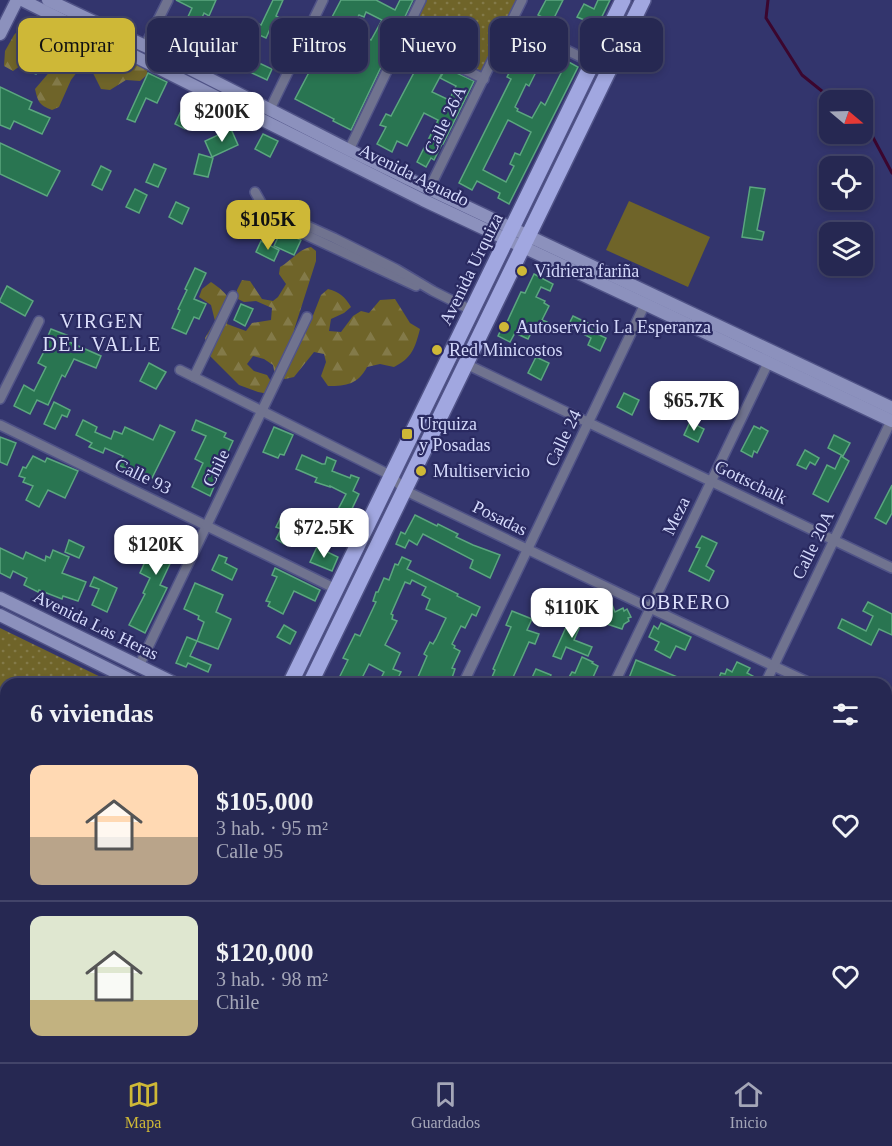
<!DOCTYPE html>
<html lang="es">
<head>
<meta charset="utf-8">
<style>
	body { margin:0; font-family:Georgia,serif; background:#2e3059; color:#f1f3f6; height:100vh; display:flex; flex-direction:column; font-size:22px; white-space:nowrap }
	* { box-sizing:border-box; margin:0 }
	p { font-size:20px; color:#a4a6b8 }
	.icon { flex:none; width:33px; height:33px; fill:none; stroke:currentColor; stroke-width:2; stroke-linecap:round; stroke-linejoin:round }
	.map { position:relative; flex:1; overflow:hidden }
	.details { position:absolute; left:0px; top:678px; width:892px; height:384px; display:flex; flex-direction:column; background:#262852; border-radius:18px 18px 0 0; box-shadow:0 3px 9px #0003,0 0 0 2px #424469 }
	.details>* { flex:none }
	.hud { position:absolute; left:18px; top:18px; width:856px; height:54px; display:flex; gap:12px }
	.needle { width:39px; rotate:109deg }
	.controls { position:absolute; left:819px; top:90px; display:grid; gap:12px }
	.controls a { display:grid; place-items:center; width:54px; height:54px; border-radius:12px; background:#262852; box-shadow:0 3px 9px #0003,0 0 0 2px #424469; font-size:30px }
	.price { position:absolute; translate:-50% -51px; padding:0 14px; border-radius:12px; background:#fff; color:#222; font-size:20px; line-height:39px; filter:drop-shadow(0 2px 3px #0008) }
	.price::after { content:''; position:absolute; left:50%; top:36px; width:18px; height:14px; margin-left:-9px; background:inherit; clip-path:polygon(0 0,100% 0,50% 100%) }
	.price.active { background:#ceb837; color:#111 }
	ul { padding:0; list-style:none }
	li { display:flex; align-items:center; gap:18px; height:150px; padding:0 30px }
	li+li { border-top:2px solid #424469 }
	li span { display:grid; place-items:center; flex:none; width:168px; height:120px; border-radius:12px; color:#555 }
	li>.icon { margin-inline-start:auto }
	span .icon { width:72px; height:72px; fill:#fffc; stroke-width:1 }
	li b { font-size:26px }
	h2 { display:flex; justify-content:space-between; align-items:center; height:72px; padding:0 30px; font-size:26px }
	.tag { padding:0 21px; border-radius:12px; background:#262852; box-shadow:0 3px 9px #0003,0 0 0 2px #424469; font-size:21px; line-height:54px }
	.tag.active { background:#ceb837; color:#111 }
	.tab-bar { display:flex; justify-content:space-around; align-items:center; height:84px; border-top:2px solid #424469; background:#262852; font-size:16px; color:#a4a6b8 }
	.tab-bar a { display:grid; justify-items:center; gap:3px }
	.tab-bar .active { color:#ceb837 }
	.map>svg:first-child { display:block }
</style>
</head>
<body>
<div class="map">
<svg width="892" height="1062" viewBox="0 0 892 1062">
	<defs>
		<pattern id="forest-firs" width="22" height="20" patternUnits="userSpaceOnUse" patternTransform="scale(1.5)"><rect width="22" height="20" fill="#6f6429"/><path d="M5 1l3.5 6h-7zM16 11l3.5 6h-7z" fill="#837a49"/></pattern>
		<pattern id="park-dots" width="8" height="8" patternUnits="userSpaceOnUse" patternTransform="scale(1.5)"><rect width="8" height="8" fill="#6f6429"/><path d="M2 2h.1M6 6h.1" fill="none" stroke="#837a49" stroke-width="1.8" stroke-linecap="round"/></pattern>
	</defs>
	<rect width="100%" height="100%" fill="#33356d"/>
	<polygon fill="#6f6429" points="629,201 710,237 688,287 606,250"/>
	<g fill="url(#forest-firs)">
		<path d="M46,17L148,62L147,75L140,81L126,80L110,90L101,89L91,69L80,68L71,80L59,107L52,110C39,105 38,102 35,89L52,69L61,40L53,35L43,32L34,37L20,66L13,71L4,66L5,51L14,35L24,24Z"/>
		<path d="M311,247L316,251V261L294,330L305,328L312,318L321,295L328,289C340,292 345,297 351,307L344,313L331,319L329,331L341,332L353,316L361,311L369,313L380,300L395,299L410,323L420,329C415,348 412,358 394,367L380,364L367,367C358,384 347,386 328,386L321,376L326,362L324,354L314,352L294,377L285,379L275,375L273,365L264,359L253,356L247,364L254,371L267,375L274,386L269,394L258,392L239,385L210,356L205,338L215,321L211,305L199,297L202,289L211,282C220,288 226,293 231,302L227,324L246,331L252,323L271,320L272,308L256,301L244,302L236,298L237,290L242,280L250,281L262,299L273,301L278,297L286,284L279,274L280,267C291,261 299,249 311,247Z"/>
	</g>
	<g fill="url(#park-dots)">
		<polygon points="427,0 516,0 481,71 410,35"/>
		<polygon points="0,628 115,684 6,684 6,801 0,798"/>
		<polygon points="892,736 892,870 886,867 886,746"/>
		<polygon points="0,983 6,986 6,1056 92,1056 89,1062 0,1062"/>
		<polygon points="424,1056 566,1056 563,1062 421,1062"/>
	</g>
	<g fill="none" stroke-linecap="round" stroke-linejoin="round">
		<g stroke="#3b062e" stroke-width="3">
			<polyline points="768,0 766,18 802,75 833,100"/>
			<polyline points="862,125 869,130 892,173"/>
		</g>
	</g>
	<g fill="#297551" stroke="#5ba67f" stroke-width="1.5" fill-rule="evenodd">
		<polygon points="176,0 216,0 209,16 204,13 190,46 179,41 181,35 180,34 192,8"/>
		<polygon points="273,0 283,0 276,16 294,25 288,37 270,29 266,38 250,31 254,22 261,25"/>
		<path d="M341,0H376L395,10L400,0H413L351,130L333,121L334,119L295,99L326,40L321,38ZM366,12L382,20L371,40L351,30L359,15L364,17ZM346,40L361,48L353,64L338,56Z"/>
		<polygon points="546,0 563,0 552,22 538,15"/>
		<polygon points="598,0 610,0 592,37 582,32 587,21 577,17 584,4 594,9"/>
		<polygon points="233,32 248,39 240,54 272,69 267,80 235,65 234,68 226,64 232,49 226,47"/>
		<polygon points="40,35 58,44 50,61 44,58 36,74 24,69"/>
		<path d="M530,42L554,53L543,73L537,70L529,86L526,84L515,107L518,109L517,111L532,118L541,102L545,105L567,61L578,67L509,204L498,198L500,193L477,181L472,190L459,183L511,79L507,77L513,65L518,67ZM508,120L531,132L520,155L515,153L510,164L514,166L506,182L483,170Z"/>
		<polygon points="423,58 430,61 427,65 442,73 432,92 449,100 456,86 440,78 446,68 474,81 443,144 442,144 434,160 431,158 426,167 417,162 438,120 424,113 407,146 397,141 392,152 377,144 386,127 380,125 386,114 391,116 418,65 419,65"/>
		<polygon points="148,73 167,82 157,103 146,98 135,122 127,119"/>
		<polygon points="0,87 32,102 29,109 50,118 42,134 14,121 10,129 0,125"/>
		<polygon points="187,98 215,111 211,120 203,116 201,122 190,117 185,129 175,124"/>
		<polygon points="231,129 238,145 212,157 205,141"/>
		<polygon points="263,134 278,141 270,157 255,149"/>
		<polygon points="0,143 60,171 47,196 0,174"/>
		<polygon points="199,154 213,158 208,177 194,174"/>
		<polygon points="154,164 166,169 158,187 146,182"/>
		<polygon points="101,166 111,171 102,190 92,185"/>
		<polygon points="750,187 765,189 757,230 764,232 762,240 742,237"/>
		<polygon points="135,189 147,195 139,213 126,207"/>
		<polygon points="176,202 189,208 182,224 169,217"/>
		<polygon points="281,231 301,240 294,255 274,246"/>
		<polygon points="261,241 279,250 274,261 256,252"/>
		<polygon points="195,268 206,273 194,299 206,304 199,319 194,317 186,334 172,328 180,310 178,309 187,290 185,289"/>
		<polygon points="534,274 553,284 550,291 541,287 536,297 545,301 544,303 549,306 542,320 547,322 541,333 533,329 528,339 515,333 510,342 498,336 505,321 507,322 521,292 525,293"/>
		<polygon points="7,286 33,301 25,316 0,302 0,300"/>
		<polygon points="241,304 253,309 245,326 234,320"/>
		<polygon points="573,316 598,328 595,333 606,338 600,351 588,345 591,338 568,326"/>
		<polygon points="51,329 69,336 67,341 101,356 96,368 74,359 65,377 62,375 48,405 37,400 30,414 14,406 24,385 34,391 46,367 38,363 48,344 45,343"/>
		<polygon points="536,357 549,363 541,380 528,373"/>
		<polygon points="149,363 166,372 156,389 140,381"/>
		<polygon points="624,393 639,400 632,415 617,407"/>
		<polygon points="54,402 70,410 67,417 62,415 55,429 44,424"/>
		<polygon points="83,420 97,427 95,432 111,439 114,431 122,434 125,427 153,440 160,425 175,432 152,478 130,467 129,470 118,465 123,456 105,448 103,453 89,447 92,443 76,435"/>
		<polygon points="196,420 226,433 224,437 233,441 222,465 223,465 210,496 192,487 203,463 195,459 206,436 192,430"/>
		<polygon points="690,422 704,429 698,442 684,435"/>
		<polygon points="754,426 760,429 761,427 768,431 757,453 754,451 752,457 741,451"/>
		<polygon points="274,427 293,435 284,455 280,454 278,458 263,452"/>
		<polygon points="834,435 850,443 843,456 828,448"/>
		<polygon points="0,437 16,443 7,465 0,462"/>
		<polygon points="805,450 819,458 815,465 810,462 806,469 797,465"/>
		<polygon points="302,455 322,464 325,464 327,457 336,461 332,471 350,478 351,475 359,478 353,491 359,494 350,513 352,514 347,525 355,529 351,537 335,529 338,524 332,521 346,494 330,486 330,487 315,482 317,478 296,469"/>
		<polygon points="33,456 45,462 47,458 78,471 65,498 48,490 39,507 26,500 33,486 23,482 25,478 19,476 23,467 26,468"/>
		<polygon points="841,456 849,461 828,502 813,494 827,465 835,469"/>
		<polygon points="892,485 892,513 886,524 875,518"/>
		<polygon points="282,515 297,522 284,544 276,539 281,529 276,527"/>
		<polygon points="415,515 437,526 438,524 458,534 456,537 473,545 500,555 490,578 470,568 473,560 423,534 417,545 409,540 405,548 396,544 401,532 405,534"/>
		<polygon points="161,526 183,536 160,585 167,588 145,633 129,625 145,594 143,593 150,578 140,573"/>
		<polygon points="702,536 717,543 706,566 714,571 709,581 689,571 700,548 696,547"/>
		<polygon points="69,540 84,547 79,558 65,552"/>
		<polygon points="317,547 338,557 332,571 310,562"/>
		<polygon points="0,548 23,559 26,552 45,561 46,556 50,558 53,550 69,557 62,573 86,582 78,601 63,596 62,599 39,590 38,592 24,585 27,578 13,571 10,578 0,573"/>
		<polygon points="219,555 227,558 225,563 237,569 232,580 212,570"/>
		<polygon points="402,557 411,561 407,569 458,594 457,596 480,607 476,616 472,614 465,628 461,626 452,644 455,646 454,648 460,651 452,668 455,669 451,681 442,677 439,684 434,681 433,684 415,684 427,656 424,654 430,642 433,644 436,639 446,618 426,609 430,599 422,595 426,587 412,580 410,584 405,582 391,614 393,615 392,619 397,621 385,645 400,653 393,669 401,672 395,684 378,684 384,672 369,664 359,684 336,684 348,660 343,658 355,634 360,636 376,602 373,601 376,592 378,592 384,578 389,580 395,564 398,565"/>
		<polygon points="275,568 320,590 315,601 294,591 283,614 268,606 270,602 266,601 277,577 272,575"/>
		<polygon points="94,577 117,588 107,612 92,605 99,589 90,586"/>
		<polygon points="195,583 223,595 216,612 231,619 218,649 197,641 204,622 198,619 199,616 184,609"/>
		<polygon points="599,591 601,592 606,605 611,602 615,612 623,608 624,611 627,609 631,617 628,618 629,621 624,624 622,629 580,615 589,596"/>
		<polygon points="868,602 892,614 892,635 879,629 871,645 838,628 842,619 866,631 873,616 863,611"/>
		<polygon points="512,611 532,619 527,630 539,634 535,644 529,642 510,684 489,684 495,670 493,669 511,627 506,625"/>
		<polygon points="572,614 583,619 574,640 592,647 588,656 566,647 561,659 553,656"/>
		<polygon points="661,623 691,637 685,650 676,646 670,658 655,650 659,642 649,637 654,626 658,629"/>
		<polygon points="284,625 296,632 290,644 277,637"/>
		<polygon points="187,637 197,641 190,656 211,665 208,672 188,663 186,667 176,663"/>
		<polygon points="582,657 593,662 592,663 598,666 590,684 579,684 568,679 572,672 575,673"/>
		<polygon points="636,660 692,683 691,684 643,684 629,678"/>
		<polygon points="737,662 750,668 747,673 753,676 750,684 727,684 718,680 721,673 725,674 727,669 732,672"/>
		<polygon points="536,669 551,675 548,684 535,684 530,682"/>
	</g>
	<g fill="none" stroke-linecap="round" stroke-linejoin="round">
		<defs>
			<g id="street">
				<polyline points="511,23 593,63"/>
				<polyline points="402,39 484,79"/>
				<polyline points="145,46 168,0"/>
				<polyline points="270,109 323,0"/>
				<polyline points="349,150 421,0"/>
				<polyline points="429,189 522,0"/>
				<polyline points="255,192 268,215 274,220 416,286"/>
				<polyline points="263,206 334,238 396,269 433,291 473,311"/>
				<polyline points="466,364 892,568"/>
				<polyline points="180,370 392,476 404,490 650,608 812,684"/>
				<polyline points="194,377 233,296"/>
				<polyline points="0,399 39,321"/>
				<polyline points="0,425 336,589"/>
				<polyline points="139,666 307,317"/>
				<polyline points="463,684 645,304"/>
				<polyline points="614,684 768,363"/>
				<polyline points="765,684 891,421"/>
				<polyline points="886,719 892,721"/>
				<polyline points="886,741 892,730"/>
				<polyline points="886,871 892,874"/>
				<polyline points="0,894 6,897"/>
				<polyline points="0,928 6,930"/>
			</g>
			<g id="secondary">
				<polyline points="22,0 423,200 645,304 892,421"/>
				<polyline points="48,0 145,46 349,150 429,189 892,408"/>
				<polyline points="0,34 17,0"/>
				<polyline points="0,598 176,684"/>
				<polyline points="0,615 139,684"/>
			</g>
			<g id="primary">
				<polyline points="290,684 623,0"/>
				<polyline points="310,684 643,0"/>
				<polyline points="106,1062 109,1056"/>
				<polyline points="126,1062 129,1056"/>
			</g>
		</defs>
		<use href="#street" stroke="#505387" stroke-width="12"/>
		<use href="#secondary" stroke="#505387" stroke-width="15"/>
		<use href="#primary" stroke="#505387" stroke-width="18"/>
		<use href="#street" stroke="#70738f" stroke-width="9"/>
		<use href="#secondary" stroke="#8c91bd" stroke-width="12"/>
		<use href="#primary" stroke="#a1a7e0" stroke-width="15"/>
	</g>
	<g fill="#ceb837" stroke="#2a2a61" stroke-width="2">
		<circle cx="522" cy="271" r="6"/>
		<circle cx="504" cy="327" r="6"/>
		<circle cx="437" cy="350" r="6"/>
		<rect x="401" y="428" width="12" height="12" rx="3"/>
		<circle cx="421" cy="471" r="6"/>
	</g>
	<g text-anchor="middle" stroke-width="4.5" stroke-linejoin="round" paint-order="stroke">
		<g font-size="18" fill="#d4d9fb" stroke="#2a2a61">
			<text transform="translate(445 120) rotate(-64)" y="6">Calle 26A</text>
			<text transform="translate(414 175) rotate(26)" y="6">Avenida Aguado</text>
			<text transform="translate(471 269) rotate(-64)" y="6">Avenida Urquiza</text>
			<text transform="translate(563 438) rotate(-64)" y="6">Calle 24</text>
			<text transform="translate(216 468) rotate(-64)" y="6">Chile</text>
			<text transform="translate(143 476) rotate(26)" y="6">Calle 93</text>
			<text transform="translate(751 482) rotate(26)" y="6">Gottschalk</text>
			<text transform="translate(676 516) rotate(-64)" y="6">Meza</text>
			<text transform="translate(500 518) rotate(26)" y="6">Posadas</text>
			<text transform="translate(813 545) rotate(-64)" y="6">Calle 20A</text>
			<text transform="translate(96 625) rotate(26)" y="6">Avenida Las Heras</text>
		</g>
		<g font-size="18" fill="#d4d9fb" stroke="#2a2a61" text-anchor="start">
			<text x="534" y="277">Vidriera fariña</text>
			<text x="516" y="333">Autoservicio La Esperanza</text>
			<text x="449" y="356">Red Minicostos</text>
			<text x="419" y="430">Urquiza<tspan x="419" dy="21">y Posadas</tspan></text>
			<text x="433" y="477">Multiservicio</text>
		</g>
		<g font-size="20" letter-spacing="1.5" fill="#dcdffb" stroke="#2a2a61">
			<text x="102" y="328">VIRGEN<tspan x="102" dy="23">DEL VALLE</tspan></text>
			<text x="686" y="609">OBRERO</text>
		</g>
	</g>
</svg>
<div class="controls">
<a><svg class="needle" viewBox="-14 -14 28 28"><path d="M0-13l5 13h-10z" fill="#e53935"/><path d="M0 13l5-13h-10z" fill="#a4a6b8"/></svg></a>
<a><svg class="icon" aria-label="locate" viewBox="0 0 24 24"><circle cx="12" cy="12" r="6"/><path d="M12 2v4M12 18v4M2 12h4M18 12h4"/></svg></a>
<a><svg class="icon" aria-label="layers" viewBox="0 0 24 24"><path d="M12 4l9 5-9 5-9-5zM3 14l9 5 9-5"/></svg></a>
</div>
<b class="price" style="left:222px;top:143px">$200K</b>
<b class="price active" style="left:268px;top:251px">$105K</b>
<b class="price" style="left:694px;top:432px">$65.7K</b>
<b class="price" style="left:324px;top:559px">$72.5K</b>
<b class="price" style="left:156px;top:576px">$120K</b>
<b class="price" style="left:572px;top:639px">$110K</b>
<div class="hud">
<a class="tag active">Comprar</a>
<a class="tag">Alquilar</a>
<a class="tag">Filtros</a>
<a class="tag">Nuevo</a>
<a class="tag">Piso</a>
<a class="tag">Casa</a>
</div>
<section class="details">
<h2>6 viviendas<svg class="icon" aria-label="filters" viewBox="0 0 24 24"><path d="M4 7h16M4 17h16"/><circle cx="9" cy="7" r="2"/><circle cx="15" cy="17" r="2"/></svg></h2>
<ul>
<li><span style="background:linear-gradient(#ffd9b3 60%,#b9a48a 0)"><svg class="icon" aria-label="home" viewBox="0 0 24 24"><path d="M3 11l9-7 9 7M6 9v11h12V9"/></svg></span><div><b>$105,000</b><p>3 hab. · 95 m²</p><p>Calle 95</p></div><svg class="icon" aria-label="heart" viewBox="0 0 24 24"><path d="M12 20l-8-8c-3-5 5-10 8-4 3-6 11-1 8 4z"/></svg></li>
<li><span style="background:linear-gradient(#dfe7d0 70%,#c2b280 0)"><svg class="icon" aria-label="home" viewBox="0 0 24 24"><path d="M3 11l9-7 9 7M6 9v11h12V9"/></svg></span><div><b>$120,000</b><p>3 hab. · 98 m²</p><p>Chile</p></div><svg class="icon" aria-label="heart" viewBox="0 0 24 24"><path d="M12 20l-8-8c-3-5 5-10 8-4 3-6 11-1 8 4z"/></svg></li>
</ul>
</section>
</div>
<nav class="tab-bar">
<a class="active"><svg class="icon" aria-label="map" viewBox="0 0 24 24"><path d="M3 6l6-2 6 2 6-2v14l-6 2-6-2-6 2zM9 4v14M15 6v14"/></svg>Mapa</a>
<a><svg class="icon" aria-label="saved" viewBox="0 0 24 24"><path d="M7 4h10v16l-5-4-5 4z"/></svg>Guardados</a>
<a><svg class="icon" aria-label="home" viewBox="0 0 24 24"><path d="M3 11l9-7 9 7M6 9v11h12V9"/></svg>Inicio</a>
</nav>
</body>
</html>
